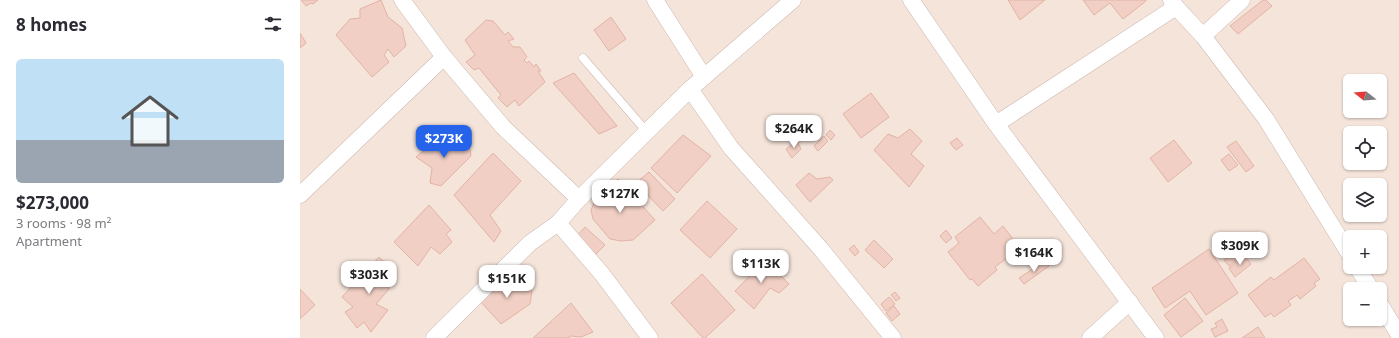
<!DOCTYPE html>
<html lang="en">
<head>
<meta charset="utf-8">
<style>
	body { margin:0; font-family:"Noto Sans",sans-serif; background:#f2f2f3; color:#2b2b33; height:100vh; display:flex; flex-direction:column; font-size:15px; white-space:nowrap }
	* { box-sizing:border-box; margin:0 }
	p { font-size:13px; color:#7c7c81 }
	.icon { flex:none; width:22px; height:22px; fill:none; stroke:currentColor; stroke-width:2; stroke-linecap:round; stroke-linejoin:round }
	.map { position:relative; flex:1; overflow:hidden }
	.drawer { display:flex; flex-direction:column; background:#fff; width:300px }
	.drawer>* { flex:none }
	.needle { width:26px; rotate:287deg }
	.fabs { position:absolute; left:1043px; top:74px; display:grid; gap:8px }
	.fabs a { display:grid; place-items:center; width:44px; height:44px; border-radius:6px; background:#fff; box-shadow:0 1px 3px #0004; font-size:20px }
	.price { position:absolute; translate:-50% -34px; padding:0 9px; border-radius:8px; background:#fff; color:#222; font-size:13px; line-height:26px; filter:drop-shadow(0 1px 2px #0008) }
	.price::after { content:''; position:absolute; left:50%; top:24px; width:12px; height:9px; margin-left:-6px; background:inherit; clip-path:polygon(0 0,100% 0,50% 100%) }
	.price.active { background:#2563eb; color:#fff }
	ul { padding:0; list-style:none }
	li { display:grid; align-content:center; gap:8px; height:212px; padding:0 16px }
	li span { display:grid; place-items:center; height:124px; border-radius:6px; color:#555 }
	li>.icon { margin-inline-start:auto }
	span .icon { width:72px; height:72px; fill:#fffc; stroke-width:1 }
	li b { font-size:17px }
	h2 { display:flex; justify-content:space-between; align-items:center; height:48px; padding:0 16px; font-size:17px }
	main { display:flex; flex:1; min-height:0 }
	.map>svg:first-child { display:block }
</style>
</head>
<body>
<main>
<section class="drawer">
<h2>8 homes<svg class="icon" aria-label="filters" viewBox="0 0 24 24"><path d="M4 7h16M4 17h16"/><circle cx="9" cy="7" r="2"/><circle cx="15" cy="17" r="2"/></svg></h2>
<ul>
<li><span style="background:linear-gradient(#bfe0f5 65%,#9aa5b1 0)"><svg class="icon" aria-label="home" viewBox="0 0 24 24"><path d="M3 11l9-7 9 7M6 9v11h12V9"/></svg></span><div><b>$273,000</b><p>3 rooms · 98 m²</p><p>Apartment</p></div></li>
</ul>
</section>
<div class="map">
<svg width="1099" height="338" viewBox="0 0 1099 338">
	<rect width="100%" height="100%" fill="#fcf3ec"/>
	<path fill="#f4e4da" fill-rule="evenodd" d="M0,0H1099V338H0ZM1050,81H1080V111H1050ZM1050,133H1080V163H1050ZM1050,185H1080V215H1050ZM1050,237H1080V267H1050ZM1050,289H1080V319H1050Z"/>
	<g fill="#f1cfc4" stroke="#e3b3a5">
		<polygon points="1,0 18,0 13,4 11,3 6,6"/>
		<polygon points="81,0 88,17 102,28 106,46 94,57 88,49 84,55 89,62 72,77 36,35 50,19 60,18 60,9"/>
		<polygon points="708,0 745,0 720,20"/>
		<polygon points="783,0 846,0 846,1 823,19 810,3 794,15"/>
		<polygon points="963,0 966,0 972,6 938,34 930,26"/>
		<polygon points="311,17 326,39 309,51 294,30"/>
		<polygon points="186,20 193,21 205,35 208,32 214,39 208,41 213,47 220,47 227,57 224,60 227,63 229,61 234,67 236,64 241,71 238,71 245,82 219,106 215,100 207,107 198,98 201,95 179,68 174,70 166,62 175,55 165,40"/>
		<polygon points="0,33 6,43 0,48"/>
		<polygon points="274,73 317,126 299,134 253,83"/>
		<polygon points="571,93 589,117 561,138 543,114"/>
		<polygon points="610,129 622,141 611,154 624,166 609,187 574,150 588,134 598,138"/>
		<polygon points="530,130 535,135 531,140 526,135"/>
		<polygon points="144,134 170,149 171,156 141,186 130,183 132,168 116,157"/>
		<polygon points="383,135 411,156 377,193 351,168"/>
		<polygon points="524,136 528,141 518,151 514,146"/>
		<polygon points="657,138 663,145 656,150 650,143"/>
		<polygon points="874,140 892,163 868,182 850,158"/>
		<polygon points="497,141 501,149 492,158 486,149"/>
		<polygon points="936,141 954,166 946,172 927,147"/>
		<polygon points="193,153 221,181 190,215 201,231 194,242 154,195"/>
		<polygon points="929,154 938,165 929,171 921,160"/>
		<polygon points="349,172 375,199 363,211 336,183"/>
		<polygon points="509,173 517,179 530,177 533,180 510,202 496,185"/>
		<polygon points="318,179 355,220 333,240 321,241 310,239 293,219 291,210 296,198"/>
		<polygon points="407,201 437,229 410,258 380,230"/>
		<polygon points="129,205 151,230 146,234 152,242 140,254 131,247 118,266 94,242"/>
		<polygon points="680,217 694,234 703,226 720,248 695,267 697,270 678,286 672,279 670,280 648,252 659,243 655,237"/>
		<polygon points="285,227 305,245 293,257 274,239"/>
		<polygon points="646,230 652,238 646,243 640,236"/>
		<polygon points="574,240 593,259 584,268 565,250"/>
		<polygon points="554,245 559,252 555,256 549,249"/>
		<polygon points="909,249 938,293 906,315 890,291 865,308 852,288"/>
		<polygon points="934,254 938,259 929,266 924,260"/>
		<polygon points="944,256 951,264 935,277 929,268"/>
		<polygon points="79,257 96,273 87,284 89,289 76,304 88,310 71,332 64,322 57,328 45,312 53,307 42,297"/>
		<polygon points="1004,258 1020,279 1014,283 1016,286 1000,299 997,295 988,301 991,305 974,317 971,313 965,317 948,295 971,277 974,280"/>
		<polygon points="465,260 489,284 479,293 470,288 454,309 435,291"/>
		<polygon points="745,261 749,266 724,284 719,278"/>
		<polygon points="402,274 435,310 405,338 403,338 371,303"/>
		<polygon points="210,275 232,291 230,304 201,324 180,301"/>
		<polygon points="0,289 15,305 0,319"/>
		<polygon points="595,292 600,298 596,301 591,295"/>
		<polygon points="589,297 595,304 586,311 581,304"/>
		<polygon points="885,298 903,321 881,337 864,315"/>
		<polygon points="271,303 293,332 281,337 270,336 269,338 233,338"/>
		<polygon points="594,306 600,314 592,321 586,313"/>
		<polygon points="922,319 928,331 915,337 911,329 917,327 915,323"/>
		<polygon points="958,327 965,338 942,338"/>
	</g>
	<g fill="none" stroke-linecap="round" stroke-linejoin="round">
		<defs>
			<polyline id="lane" points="283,58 347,132"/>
			<g id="street">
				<polyline points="102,0 144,57 203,127 279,199"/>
				<polyline points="355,0 404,77"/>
				<polyline points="611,0 696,124 856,338"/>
				<polyline points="871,0 876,7 903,36 966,119 1050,255"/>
				<polyline points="903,36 942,0"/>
				<polyline points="390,89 431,148 520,248 593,338"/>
				<polyline points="696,124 876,7"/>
				<polyline points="0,195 144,57"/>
				<polyline points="258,223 302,274 350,338"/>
				<polyline points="1057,267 1071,289"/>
				<polyline points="1080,304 1099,335"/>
				<polyline points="134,338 230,243 258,223 279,199 390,89 493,0"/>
				<polyline points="790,338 830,302"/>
			</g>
		</defs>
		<use href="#lane" stroke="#cfb9b1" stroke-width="9"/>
		<use href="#street" stroke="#cfb9b1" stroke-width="17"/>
		<use href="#lane" stroke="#fff" stroke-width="8"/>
		<use href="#street" stroke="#fff" stroke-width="16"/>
	</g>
</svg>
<div class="fabs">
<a><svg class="needle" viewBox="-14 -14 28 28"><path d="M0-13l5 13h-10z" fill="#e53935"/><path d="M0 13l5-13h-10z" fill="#7c7c81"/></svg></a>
<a><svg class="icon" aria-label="locate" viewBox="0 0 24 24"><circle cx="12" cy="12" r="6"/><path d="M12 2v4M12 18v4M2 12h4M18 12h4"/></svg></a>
<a><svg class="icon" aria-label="layers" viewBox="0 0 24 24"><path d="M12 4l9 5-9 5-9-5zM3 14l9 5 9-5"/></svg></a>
<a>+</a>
<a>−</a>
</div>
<b class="price" style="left:494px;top:149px">$264K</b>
<b class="price active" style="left:144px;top:159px">$273K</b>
<b class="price" style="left:320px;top:214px">$127K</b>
<b class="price" style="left:940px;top:266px">$309K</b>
<b class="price" style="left:734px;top:273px">$164K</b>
<b class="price" style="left:461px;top:284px">$113K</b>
<b class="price" style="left:69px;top:295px">$303K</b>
<b class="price" style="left:207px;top:299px">$151K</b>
</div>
</main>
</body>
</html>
